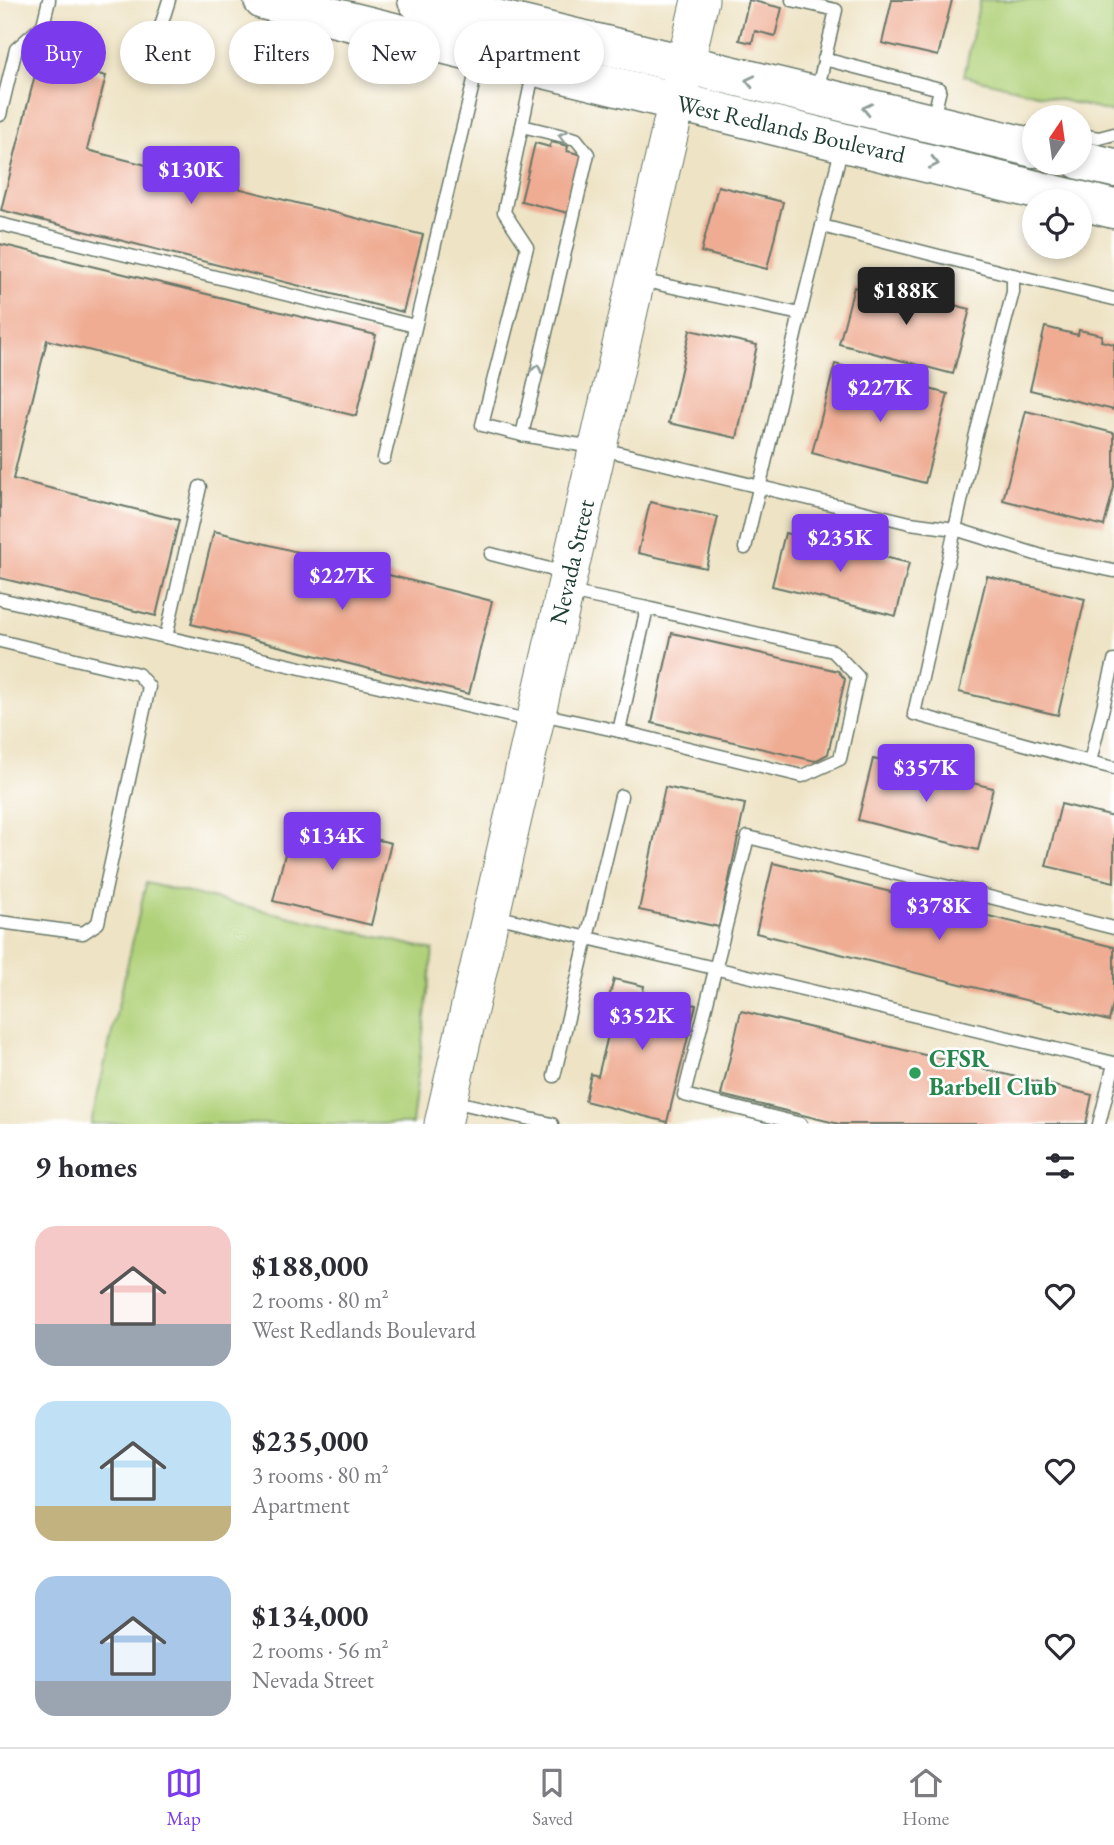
<!DOCTYPE html>
<html lang="en">
<head>
<meta charset="utf-8">
<style>
	body { margin:0; font-family:"EB Garamond",serif; background:#f7f7f7; color:#2b2b33; height:100vh; display:flex; flex-direction:column; font-size:26px; white-space:nowrap }
	* { box-sizing:border-box; margin:0 }
	p { font-size:23px; color:#7c7c81 }
	.icon { flex:none; width:38px; height:38px; fill:none; stroke:currentColor; stroke-width:2; stroke-linecap:round; stroke-linejoin:round }
	.map { position:relative; height:1124px; overflow:hidden }
	.details { display:flex; flex-direction:column; background:#fff; flex:1 }
	.details>* { flex:none }
	.top-card { position:absolute; left:21px; top:21px; width:700px; height:63px; display:flex; gap:14px }
	.needle { width:46px; rotate:13deg }
	.fabs { position:absolute; left:1022px; top:105px; display:grid; gap:14px }
	.fabs a { display:grid; place-items:center; width:70px; height:70px; border-radius:50%; background:#fff; box-shadow:0 4px 10px #0003; font-size:35px }
	.price { position:absolute; translate:-50% -60px; padding:0 16px; border-radius:7px; background:#7c3aed; color:#fff; font-size:23px; line-height:46px; filter:drop-shadow(0 2px 4px #0008) }
	.price::after { content:''; position:absolute; left:50%; top:42px; width:21px; height:16px; margin-left:-10px; background:inherit; clip-path:polygon(0 0,100% 0,50% 100%) }
	.price.on { background:#222; color:#fff }
	ul { padding:0; list-style:none }
	li { display:flex; align-items:center; gap:21px; height:175px; padding:0 35px }
	li span { display:grid; place-items:center; flex:none; width:196px; height:140px; border-radius:21px; color:#555 }
	li>.icon { margin-inline-start:auto }
	span .icon { width:84px; height:84px; fill:#fffc; stroke-width:1 }
	li b { font-size:30px }
	h2 { display:flex; justify-content:space-between; align-items:center; height:84px; padding:0 35px; font-size:30px }
	.tag { padding:0 24px; border-radius:32px; background:#fff; box-shadow:0 4px 10px #0003; font-size:24px; line-height:63px }
	.tag.on { background:#7c3aed; color:#fff }
	.menu { display:flex; justify-content:space-around; align-items:center; height:98px; border-top:2px solid #e1e1e2; background:#fff; font-size:19px; color:#7c7c81 }
	.menu a { display:grid; justify-items:center; gap:4px }
	.menu .on { color:#7c3aed }
	.map>svg:first-child { display:block }
</style>
</head>
<body>
<div class="map">
<svg width="1114" height="1124" viewBox="0 0 1114 1124">
	<rect width="100%" height="100%" fill="#fff"/>
	<filter id="ink" filterUnits="userSpaceOnUse"><feTurbulence type="fractalNoise" baseFrequency=".0143" numOctaves="2"/><feDisplacementMap in="SourceGraphic" scale="14" xChannelSelector="R" yChannelSelector="G"/><feConvolveMatrix kernelMatrix="1 2 1 2 8 2 1 2 1" color-interpolation-filters="sRGB"/></filter>
	<filter id="wash" filterUnits="userSpaceOnUse"><feTurbulence type="fractalNoise" baseFrequency=".00686" numOctaves="4" result="noise"/><feDisplacementMap in="SourceGraphic" scale="28" xChannelSelector="R" yChannelSelector="G"/><feGaussianBlur stdDeviation="1.57" result="paint"/><feColorMatrix in="noise" values="0 0 0 0 0 0 0 0 0 0 0 0 0 0 0 0 0 1.4 0 .05"/><feComposite in="paint" operator="in"/></filter>
	<g filter="url(#wash)">
		<rect width="100%" height="100%" fill="#eee3c5"/>
		<g fill="#b0d179" stroke="#688756" stroke-width="2">
			<polygon points="980,0 1114,0 1114,113 964,76"/>
			<polygon points="146,883 433,950 412,1124 91,1124"/>
		</g>
		<g id="blocks">
			<g fill="#efac93">
				<polygon points="749,0 782,8 775,36 755,31 752,43 739,40"/>
				<polygon points="892,0 952,0 938,56 882,43"/>
				<polygon points="39,59 106,76 87,150 423,235 403,312 1,210"/>
				<polygon points="551,142 568,146 567,151 583,155 568,213 521,201 535,143 550,147"/>
				<polygon points="718,186 783,202 767,269 701,252"/>
				<polygon points="0,244 376,335 356,416 47,340 13,479 179,520 156,616 0,578"/>
				<polygon points="875,286 915,297 917,288 944,295 942,302 970,309 953,374 839,344 854,287 873,293"/>
				<polygon points="1045,327 1078,335 1079,330 1102,335 1101,341 1114,344 1114,410 1030,390"/>
				<polygon points="690,330 757,345 737,438 669,423"/>
				<polygon points="835,364 948,394 925,483 812,453"/>
				<polygon points="1026,411 1114,433 1114,487 1104,526 1003,500"/>
				<polygon points="650,502 718,517 706,568 638,553"/>
				<polygon points="214,531 492,601 469,694 191,624"/>
				<polygon points="785,533 909,563 896,616 772,586"/>
				<polygon points="987,576 1085,599 1058,715 959,692"/>
				<polygon points="672,633 838,671 845,679 828,754 815,761 652,723"/>
				<polygon points="873,759 993,788 978,850 858,820"/>
				<polygon points="665,787 745,804 719,927 639,910"/>
				<polygon points="1061,804 1114,817 1114,882 1046,866"/>
				<polygon points="294,819 391,843 371,925 273,901"/>
				<polygon points="773,863 1114,947 1114,1000 1109,1021 756,933"/>
				<polygon points="614,979 644,986 643,992 696,1005 667,1122 585,1101 591,1074 598,1076 614,1011 606,1009"/>
				<polygon points="741,1011 1092,1095 1086,1124 839,1124 721,1095"/>
			</g>
		</g>
	</g>
	<g filter="url(#ink)">
		<use href="#blocks" fill-opacity="0" stroke="#677767" stroke-width="2"/>
		<g fill="none" stroke-linecap="round" stroke-linejoin="round">
			<defs>
				<g id="lane">
					<polyline points="792,0 836,10 817,92"/>
					<polyline points="153,51 169,0"/>
					<polyline points="824,59 940,89 933,119"/>
					<polyline points="534,69 504,212 527,247 482,425 522,435 598,448 910,523 955,529 975,438 1013,292 1013,275 822,226"/>
					<polyline points="0,115 16,49 43,25 49,0"/>
					<polyline points="522,126 576,139 588,154 522,435"/>
					<polyline points="1080,135 1099,138 1114,134"/>
					<polyline points="0,224 415,326"/>
					<polyline points="1013,275 1114,299"/>
					<polyline points="640,280 800,314 745,548"/>
					<polyline points="800,314 842,146"/>
					<polyline points="384,458 479,59"/>
					<polyline points="491,554 565,573"/>
					<polyline points="1114,571 1042,556 955,529 914,714 1090,762 1114,661"/>
					<polyline points="0,599 532,721"/>
					<polyline points="166,637 200,487"/>
					<polyline points="0,641 138,674 149,687 98,923 83,933 0,922"/>
					<polyline points="541,714 619,731 647,608 569,592"/>
					<polyline points="619,731 802,776 840,759 858,677 833,651 647,608"/>
					<polyline points="1090,762 1114,768"/>
					<polyline points="495,916 1114,1063"/>
					<polyline points="554,1076 621,796"/>
					<polyline points="452,1101 552,1124"/>
					<polyline points="801,1124 684,1095 748,837 1114,928"/>
					<polyline points="1099,1124 1114,1064"/>
				</g>
				<polyline id="secondary" points="443,1124 700,0"/>
				<g id="primary">
					<polyline points="263,0 1114,209"/>
					<polyline points="417,0 1034,148"/>
					<polyline points="1080,160 1114,168"/>
				</g>
			</defs>
			<use href="#lane" stroke="#677767" stroke-width="15"/>
			<use href="#secondary" stroke="#677767" stroke-width="39"/>
			<use href="#primary" stroke="#677767" stroke-width="41"/>
			<use href="#lane" stroke="#fff" stroke-width="12"/>
			<use href="#secondary" stroke="#fff" stroke-width="37"/>
			<use href="#primary" stroke="#fff" stroke-width="38"/>
		</g>
		<defs><path id="oneway-chevron" d="M-2-3.5L2.5 0L-2 3.5" fill="none" stroke-width="1.6" stroke-linecap="round" stroke-linejoin="round" transform="scale(1.75)"/></defs>
		<g stroke="#8f9e9a">
			<use href="#oneway-chevron" transform="translate(750 81) rotate(-167)"/>
			<use href="#oneway-chevron" transform="translate(867 109) rotate(-167)"/>
			<use href="#oneway-chevron" transform="translate(563 136) rotate(-166)"/>
			<use href="#oneway-chevron" transform="translate(934 163) rotate(13)"/>
			<use href="#oneway-chevron" transform="translate(537 369) rotate(-77)"/>
		</g>
	</g>
	<circle fill="#2e9e5b" stroke="#fff" stroke-width="2.5" cx="915" cy="1073" r="7"/>
	<g text-anchor="middle" stroke-width="5" stroke-linejoin="round" paint-order="stroke">
		<g font-size="24" fill="#1f3d34" stroke="#fff">
			<text transform="translate(791 129) rotate(13)" y="8">West Redlands Boulevard</text>
			<text transform="translate(572 562) rotate(-77)" y="8">Nevada Street</text>
		</g>
		<g font-size="24" font-weight="bold" fill="#27864d" stroke="#fff" text-anchor="start">
			<text x="929" y="1067">CFSR<tspan x="929" dy="28">Barbell Club</tspan></text>
		</g>
	</g>
</svg>
<div class="fabs">
<a><svg class="needle" viewBox="-14 -14 28 28"><path d="M0-13l5 13h-10z" fill="#e53935"/><path d="M0 13l5-13h-10z" fill="#7c7c81"/></svg></a>
<a><svg class="icon" aria-label="locate" viewBox="0 0 24 24"><circle cx="12" cy="12" r="6"/><path d="M12 2v4M12 18v4M2 12h4M18 12h4"/></svg></a>
</div>
<b class="price" style="left:191px;top:206px">$130K</b>
<b class="price on" style="left:906px;top:327px">$188K</b>
<b class="price" style="left:880px;top:424px">$227K</b>
<b class="price" style="left:840px;top:574px">$235K</b>
<b class="price" style="left:342px;top:612px">$227K</b>
<b class="price" style="left:926px;top:804px">$357K</b>
<b class="price" style="left:332px;top:872px">$134K</b>
<b class="price" style="left:939px;top:942px">$378K</b>
<b class="price" style="left:642px;top:1052px">$352K</b>
<div class="top-card">
<a class="tag on">Buy</a>
<a class="tag">Rent</a>
<a class="tag">Filters</a>
<a class="tag">New</a>
<a class="tag">Apartment</a>
</div>
</div>
<section class="details">
<h2>9 homes<svg class="icon" aria-label="filters" viewBox="0 0 24 24"><path d="M4 7h16M4 17h16"/><circle cx="9" cy="7" r="2"/><circle cx="15" cy="17" r="2"/></svg></h2>
<ul>
<li><span style="background:linear-gradient(#f6c9c9 70%,#9aa5b1 0)"><svg class="icon" aria-label="home" viewBox="0 0 24 24"><path d="M3 11l9-7 9 7M6 9v11h12V9"/></svg></span><div><b>$188,000</b><p>2 rooms · 80 m²</p><p>West Redlands Boulevard</p></div><svg class="icon" aria-label="heart" viewBox="0 0 24 24"><path d="M12 20l-8-8c-3-5 5-10 8-4 3-6 11-1 8 4z"/></svg></li>
<li><span style="background:linear-gradient(#bfe0f5 75%,#c2b280 0)"><svg class="icon" aria-label="home" viewBox="0 0 24 24"><path d="M3 11l9-7 9 7M6 9v11h12V9"/></svg></span><div><b>$235,000</b><p>3 rooms · 80 m²</p><p>Apartment</p></div><svg class="icon" aria-label="heart" viewBox="0 0 24 24"><path d="M12 20l-8-8c-3-5 5-10 8-4 3-6 11-1 8 4z"/></svg></li>
<li><span style="background:linear-gradient(#a9c7e8 75%,#9aa5b1 0)"><svg class="icon" aria-label="home" viewBox="0 0 24 24"><path d="M3 11l9-7 9 7M6 9v11h12V9"/></svg></span><div><b>$134,000</b><p>2 rooms · 56 m²</p><p>Nevada Street</p></div><svg class="icon" aria-label="heart" viewBox="0 0 24 24"><path d="M12 20l-8-8c-3-5 5-10 8-4 3-6 11-1 8 4z"/></svg></li>
</ul>
</section>
<nav class="menu">
<a class="on"><svg class="icon" aria-label="map" viewBox="0 0 24 24"><path d="M3 6l6-2 6 2 6-2v14l-6 2-6-2-6 2zM9 4v14M15 6v14"/></svg>Map</a>
<a><svg class="icon" aria-label="saved" viewBox="0 0 24 24"><path d="M7 4h10v16l-5-4-5 4z"/></svg>Saved</a>
<a><svg class="icon" aria-label="home" viewBox="0 0 24 24"><path d="M3 11l9-7 9 7M6 9v11h12V9"/></svg>Home</a>
</nav>
</body>
</html>
